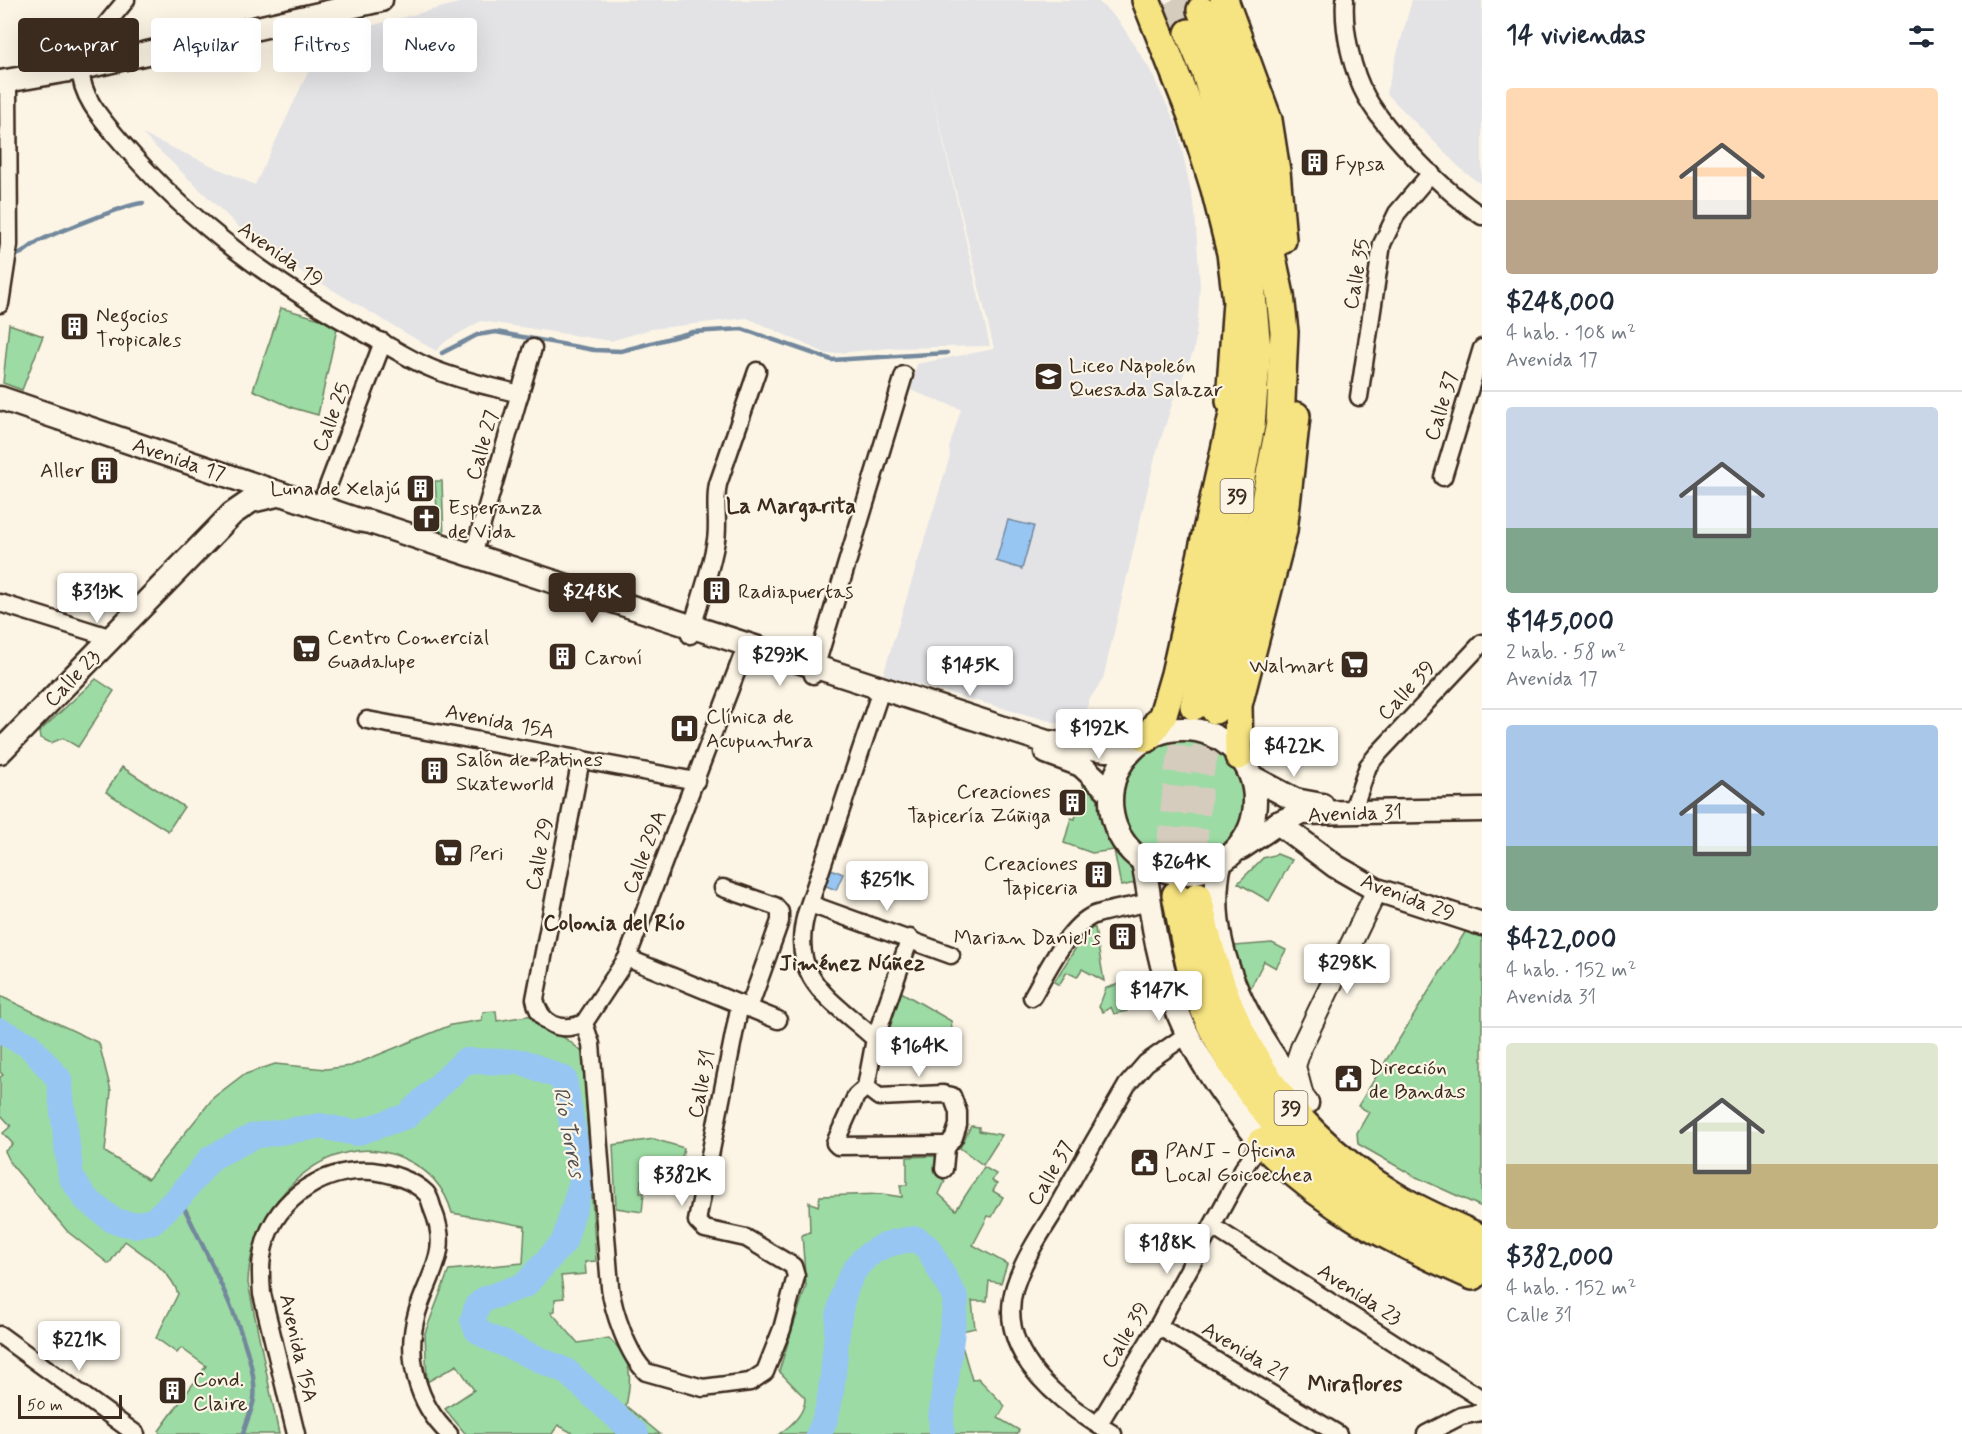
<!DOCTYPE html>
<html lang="es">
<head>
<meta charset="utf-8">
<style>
	body { margin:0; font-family:Mynerve,sans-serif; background:#f6f6f7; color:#1f2937; height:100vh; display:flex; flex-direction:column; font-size:22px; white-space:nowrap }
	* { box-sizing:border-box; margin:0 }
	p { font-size:20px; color:#747a83 }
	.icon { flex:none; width:33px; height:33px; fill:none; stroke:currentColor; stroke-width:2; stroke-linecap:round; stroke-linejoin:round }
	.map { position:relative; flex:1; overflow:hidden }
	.sheet { display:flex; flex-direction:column; background:#fff; width:480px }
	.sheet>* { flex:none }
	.guide { position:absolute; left:18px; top:18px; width:570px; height:54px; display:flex; gap:12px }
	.scale { position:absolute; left:18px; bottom:15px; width:104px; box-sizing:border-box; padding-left:6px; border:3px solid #3b2a1e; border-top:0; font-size:16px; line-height:21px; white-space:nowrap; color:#3b2a1e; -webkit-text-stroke:4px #fcf5e5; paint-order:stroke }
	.price { position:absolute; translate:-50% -51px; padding:0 14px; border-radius:6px; background:#fff; color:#222; font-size:20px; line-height:39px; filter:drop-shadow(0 2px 3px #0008) }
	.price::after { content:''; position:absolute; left:50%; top:36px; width:18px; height:14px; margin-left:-9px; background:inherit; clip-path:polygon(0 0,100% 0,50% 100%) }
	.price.current { background:#3b2a1e; color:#fff }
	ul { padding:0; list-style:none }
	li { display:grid; align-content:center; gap:12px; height:318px; padding:0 24px }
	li+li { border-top:2px solid #e0e1e3 }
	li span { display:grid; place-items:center; height:186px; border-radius:6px; color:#555 }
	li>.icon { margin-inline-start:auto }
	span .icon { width:108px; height:108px; fill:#fffc; stroke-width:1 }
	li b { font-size:26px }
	h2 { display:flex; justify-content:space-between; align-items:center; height:72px; padding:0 24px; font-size:26px }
	.pill { padding:0 21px; border-radius:6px; background:#fff; box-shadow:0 6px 24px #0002; font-size:21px; line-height:54px }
	.pill.current { background:#3b2a1e; color:#fff }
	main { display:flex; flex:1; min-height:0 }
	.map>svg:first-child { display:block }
</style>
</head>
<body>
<main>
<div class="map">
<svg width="1482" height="1434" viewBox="0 0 1482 1434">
	<rect width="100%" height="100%" fill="#fcf5e5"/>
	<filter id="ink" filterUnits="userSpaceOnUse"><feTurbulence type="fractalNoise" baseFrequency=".0167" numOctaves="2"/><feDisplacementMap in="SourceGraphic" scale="12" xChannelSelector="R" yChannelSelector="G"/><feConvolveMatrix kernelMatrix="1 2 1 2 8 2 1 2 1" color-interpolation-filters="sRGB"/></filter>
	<g filter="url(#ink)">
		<g fill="#e3e3e6">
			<polygon points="470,0 1097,0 1119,21 1149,68 1177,126 1195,211 1200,285 1198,318 1194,350 1175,395 1155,458 1103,679 1089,700 1082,730 883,675 950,456 949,448 961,409 910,390 917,364 994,349 930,84 990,346 891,348 827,354 747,318 651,329 611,341 481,321 446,341 436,351 292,266 240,228 142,134 255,185 324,38"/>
			<polygon points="1412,0 1482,0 1482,185 1463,171 1386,93"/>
		</g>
		<g fill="#9cdba4" stroke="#6c8261" stroke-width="1.5">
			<polygon points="281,308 338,324 318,415 293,408 253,390"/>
			<polygon points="9,324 43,336 22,390 3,383"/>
			<polygon points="435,481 442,481 444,539 439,537"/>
			<polygon points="96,679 114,691 78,747 63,738 51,743 40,738 39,732"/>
			<circle cx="1181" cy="803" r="64"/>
			<polygon points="122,767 184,807 168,831 106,792"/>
			<path d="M1087,772L1108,799C1098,837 1118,838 1138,861L1140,882L1121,886L1114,850L1092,853L1064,843L1071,818L1075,819Z"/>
			<polygon points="1277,854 1292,860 1269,901 1238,883 1263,858"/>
			<polygon points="1092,928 1095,928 1104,981 1082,969 1077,977 1067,972 1059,985 1054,982 1082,938"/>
			<polygon points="1467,929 1482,934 1482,1207 1414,1176 1358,1144 1357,1133 1369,1112 1358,1106"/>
			<polygon points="1233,939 1235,946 1272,943 1286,950 1276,968 1264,961 1249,991 1227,940"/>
			<polygon points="1151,974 1157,998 1125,1007 1127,1011 1114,1014 1111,1007 1103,1012 1099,1007 1106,988"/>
			<polygon points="901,992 951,1021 952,1029 946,1041 933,1034 927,1046 934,1050 930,1058 918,1054 915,1057 886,1040"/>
			<path d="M0,996L99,1043L111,1091L105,1152L148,1179L214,1097L243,1075L275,1064L326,1069L351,1066L451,1025L482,1020L483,1012L496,1011L497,1021L533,1015C543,1025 580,1046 583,1054L596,1261L585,1262L586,1274L561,1276L564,1298L555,1299V1311L551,1312L578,1343L609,1338C633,1360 632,1377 626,1406L660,1434H574L558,1425L552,1434H467L464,1432L445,1409L474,1390L457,1365L427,1382L425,1333L449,1270L523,1263L525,1226L452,1213C445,1188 429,1170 405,1159C326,1123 249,1207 248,1283L279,1434H160L159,1431L206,1366L181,1348L177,1353L156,1338L178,1294C171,1270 143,1255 125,1241L109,1264L68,1232L11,1164L5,1151L13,1144L3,1133L11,1126L0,1114V1077L3,1075L0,1072Z"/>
			<polygon points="971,1126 979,1127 979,1131 1002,1135 983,1165 960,1148"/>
			<polygon points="654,1139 684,1148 681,1163 661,1160 658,1170 651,1169 649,1178 641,1180 640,1193 644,1193 642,1212 616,1208 613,1145"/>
			<path d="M937,1156V1175L945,1181L939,1194L956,1210L984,1167L996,1174L992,1181L997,1184L993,1191L1003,1197L992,1217L988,1216L973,1245L1007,1264L1001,1283L989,1281L987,1301H972L975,1328L958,1332L972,1380L978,1378L1005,1406L998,1418L1019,1430L1017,1434H779C791,1426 805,1413 805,1398L779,1371L806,1286L802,1235L810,1232L809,1202L818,1206L820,1196L882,1194L902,1197L900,1185H907V1157Z"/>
		</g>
		<g fill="#98c6f2" stroke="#73889d" stroke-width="1.5">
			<polygon points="1008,520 1034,526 1022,569 996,561"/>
			<polygon points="831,869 843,874 836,890 824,885"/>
		</g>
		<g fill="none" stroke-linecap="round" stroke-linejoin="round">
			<g stroke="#73889d" stroke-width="4.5">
				<path d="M11,256C22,256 30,246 39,241C55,233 130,203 143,203"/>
				<polyline points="442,353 477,335 496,332 594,350 621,351 693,332 742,329 832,360 947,353"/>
				<path d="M179,1197C201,1244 260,1351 254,1399C252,1410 246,1422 243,1434"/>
			</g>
			<g stroke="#98c6f2" stroke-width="26">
				<polyline points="0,1031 29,1045 59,1079 71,1177 86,1199 114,1221 134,1225 153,1221 179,1197 211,1158 254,1136 320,1126 356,1133 407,1116 465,1061 523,1062 564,1079 582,1181 564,1242 525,1285 485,1299 477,1306 473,1320 477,1330 488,1337 566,1371 636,1434"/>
				<path d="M819,1434C852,1367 808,1246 916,1239L928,1248L956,1299L941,1418L942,1434"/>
			</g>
			<g stroke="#d5ccbd" stroke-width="27" stroke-dasharray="27 14" stroke-linecap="butt">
				<polyline points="1172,0 1189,33"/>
				<polyline points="1176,895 1171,839 1178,770 1194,706"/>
				<polyline points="1198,896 1194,840 1200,774 1215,710"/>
			</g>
			<defs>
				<g id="minor">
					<path d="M126,0C114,16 82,49 81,68C79,96 105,123 122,143C192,225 277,286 372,337C391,347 409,359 428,367C457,380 490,386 520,394"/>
					<path d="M1345,0C1343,30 1352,72 1367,98C1388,134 1447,194 1482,216"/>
					<polyline points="0,304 9,245 8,83"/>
					<polyline points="1359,397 1382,244 1397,213 1431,173"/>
					<polyline points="1443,477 1482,348"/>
					<polyline points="320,507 383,342"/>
					<polyline points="473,555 533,348"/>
					<polyline points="0,603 112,638"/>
					<path d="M690,635C698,604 711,572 716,540C719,521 714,503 718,484L757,371"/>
					<polyline points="813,675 904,375"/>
					<polyline points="367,720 696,781"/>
					<path d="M581,759L535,999C540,1025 561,1033 584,1023"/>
					<polyline points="1355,804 1368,766 1376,756 1482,643"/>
					<polyline points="723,888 775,906 780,912 780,921 749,1008"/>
					<polyline points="810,904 951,955"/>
					<polyline points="910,938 875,1039 866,1087 856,1096 835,1143 838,1146 948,1145"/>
					<polyline points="627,958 778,1020"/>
					<path d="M1032,997C1046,973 1068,926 1094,915C1111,909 1131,907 1149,902"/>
					<path d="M740,1004L697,1221L705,1229L746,1238L793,1266L796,1276L782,1329L765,1372L750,1382L703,1388L646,1372C628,1355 613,1311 610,1287L591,1044L584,1023L627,958L747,644"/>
					<path d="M875,1039C834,1001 788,981 806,914L881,690"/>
					<polyline points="866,1087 879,1097 943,1094 952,1096 958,1112 958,1125 954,1137 946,1148 944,1169"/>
					<polyline points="1213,1227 1482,1399"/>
					<polyline points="1158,1326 1338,1434"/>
					<polyline points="0,1335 136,1434"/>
					<polyline points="1098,1425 1158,1326 1243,1169 1261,1142"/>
					<path d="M296,1434L262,1294C261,1282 260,1269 262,1257C269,1204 319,1167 372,1171C390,1173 413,1180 426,1193C430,1197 431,1204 433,1210C451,1253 429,1273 417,1313C405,1355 416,1403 449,1434"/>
					<path d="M1113,1434C1061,1404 994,1354 1015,1286C1024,1258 1041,1233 1056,1209C1079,1167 1103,1126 1127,1085L1146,1063L1186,1035"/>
					<polyline points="1426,1434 1461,1416 1482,1412"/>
				</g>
				<polyline id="tertiary" points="1302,1092 1295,1066 1302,1045 1377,890"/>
				<g id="secondary">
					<polyline points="0,82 81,68 381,0"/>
					<polyline points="0,398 358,520 370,522 1047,742 1106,750 1131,750"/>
					<circle cx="1183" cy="801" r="72"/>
					<polyline points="0,752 232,514 251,501 281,494"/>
					<polyline points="1046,752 1081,765 1110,792"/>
					<polyline points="1252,777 1295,800 1322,805"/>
					<polyline points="1278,823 1335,866 1377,890 1482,924"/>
					<polyline points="1241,848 1278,823 1300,813 1482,810"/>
					<path d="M1143,862C1149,889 1151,917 1157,944C1174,1024 1208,1080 1261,1142"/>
					<path d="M1220,863C1201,953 1256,1035 1307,1103"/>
				</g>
				<g id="trunk">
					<polyline points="1146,0 1192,116 1215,189 1231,253 1237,301 1230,401"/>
					<polyline points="1224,0 1268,120 1276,171 1282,240"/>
					<polyline points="1201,10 1228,75 1246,136 1280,295 1284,332 1280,423 1266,495 1215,710"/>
					<polyline points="1189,33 1205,71 1229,150 1251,284 1257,349 1251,425 1218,599 1194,706"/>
					<polyline points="1147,738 1163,715 1175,674 1240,383"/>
					<polyline points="1239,756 1238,705 1283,531 1296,416"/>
					<path d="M1176,895C1182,923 1186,953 1194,980C1215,1053 1269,1127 1327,1174C1374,1211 1430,1235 1482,1262"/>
					<path d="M1198,896C1222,1025 1275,1121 1388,1192C1417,1211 1451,1224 1482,1239"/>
					<path d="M1261,1142C1327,1209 1389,1239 1473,1276"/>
				</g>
			</defs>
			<use href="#minor" stroke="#3b2a1e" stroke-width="21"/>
			<use href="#tertiary" stroke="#3b2a1e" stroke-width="24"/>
			<use href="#secondary" stroke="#3b2a1e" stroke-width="27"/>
			<use href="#trunk" stroke="#3b2a1e" stroke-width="32"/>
			<use href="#minor" stroke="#fcf5e5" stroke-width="16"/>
			<use href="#tertiary" stroke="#fcf5e5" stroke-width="20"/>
			<use href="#secondary" stroke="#fcf5e5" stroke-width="22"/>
			<use href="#trunk" stroke="#f6e381" stroke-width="27"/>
		</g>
	</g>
	<defs>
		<symbol id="building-square" viewBox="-11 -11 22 22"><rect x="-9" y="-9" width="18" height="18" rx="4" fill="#3b2a1e" stroke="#fcf5e5"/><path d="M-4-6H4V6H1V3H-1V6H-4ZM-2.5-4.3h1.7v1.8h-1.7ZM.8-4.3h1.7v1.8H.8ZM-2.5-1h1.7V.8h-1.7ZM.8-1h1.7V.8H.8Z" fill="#fff"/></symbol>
		<symbol id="school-square" viewBox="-11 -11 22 22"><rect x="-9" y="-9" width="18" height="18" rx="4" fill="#3b2a1e" stroke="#fcf5e5"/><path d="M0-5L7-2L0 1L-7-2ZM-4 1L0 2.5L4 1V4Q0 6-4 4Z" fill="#fff"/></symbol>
		<symbol id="church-square" viewBox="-11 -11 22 22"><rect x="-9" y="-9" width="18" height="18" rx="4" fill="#3b2a1e" stroke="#fcf5e5"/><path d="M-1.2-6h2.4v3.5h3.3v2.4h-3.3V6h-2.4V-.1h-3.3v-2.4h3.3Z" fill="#fff"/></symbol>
		<symbol id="supermarket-square" viewBox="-11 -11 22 22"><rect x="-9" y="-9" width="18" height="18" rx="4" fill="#3b2a1e" stroke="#fcf5e5"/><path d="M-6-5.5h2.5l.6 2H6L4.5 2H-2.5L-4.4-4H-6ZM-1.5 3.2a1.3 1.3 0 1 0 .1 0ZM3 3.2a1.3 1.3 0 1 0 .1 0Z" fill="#fff"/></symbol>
		<symbol id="hospital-square" viewBox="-11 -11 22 22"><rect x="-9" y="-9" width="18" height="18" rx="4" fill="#3b2a1e" stroke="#fcf5e5"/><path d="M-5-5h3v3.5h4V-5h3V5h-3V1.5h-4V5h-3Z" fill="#fff"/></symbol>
		<symbol id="civic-square" viewBox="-11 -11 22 22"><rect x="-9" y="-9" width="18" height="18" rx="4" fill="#3b2a1e" stroke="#fcf5e5"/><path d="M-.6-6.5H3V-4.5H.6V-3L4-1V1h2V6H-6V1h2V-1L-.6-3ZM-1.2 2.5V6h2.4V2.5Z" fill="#fff"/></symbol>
	</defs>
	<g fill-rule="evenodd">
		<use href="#building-square" x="1298" y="146" width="33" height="33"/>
		<use href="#building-square" x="58" y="310" width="33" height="33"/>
		<use href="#school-square" x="1032" y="360" width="33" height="33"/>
		<use href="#building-square" x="88" y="454" width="33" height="33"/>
		<use href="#building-square" x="404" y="472" width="33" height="33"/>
		<use href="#church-square" x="410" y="502" width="33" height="33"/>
		<use href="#building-square" x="700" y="574" width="33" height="33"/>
		<use href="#supermarket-square" x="290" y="632" width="33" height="33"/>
		<use href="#building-square" x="546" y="640" width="33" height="33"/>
		<use href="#supermarket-square" x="1338" y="648" width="33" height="33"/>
		<use href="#hospital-square" x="668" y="712" width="33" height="33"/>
		<use href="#building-square" x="418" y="754" width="33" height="33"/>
		<use href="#building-square" x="1056" y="786" width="33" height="33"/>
		<use href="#supermarket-square" x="432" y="836" width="33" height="33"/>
		<use href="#building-square" x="1082" y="858" width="33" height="33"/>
		<use href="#building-square" x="1106" y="920" width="33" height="33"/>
		<use href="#civic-square" x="1332" y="1062" width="33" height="33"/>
		<use href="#civic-square" x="1128" y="1146" width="33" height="33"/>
		<use href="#building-square" x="156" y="1374" width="33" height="33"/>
	</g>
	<g text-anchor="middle" stroke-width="4.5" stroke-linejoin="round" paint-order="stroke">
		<g fill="#fcf5e5" stroke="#75675a" stroke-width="1.5">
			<rect x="1220.5" y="479" width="33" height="34" rx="4.5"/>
			<rect x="1274.5" y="1091" width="33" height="34" rx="4.5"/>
		</g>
		<g font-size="20" font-weight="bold" fill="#3b2a1e">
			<text x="1237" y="503">39</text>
			<text x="1291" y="1115">39</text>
		</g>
		<g font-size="21" fill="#3b2a1e" stroke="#fcf5e5" text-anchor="start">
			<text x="1335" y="170">Fypsa</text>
			<text x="96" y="322">Negocios<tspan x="96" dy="24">Tropicales</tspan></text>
			<text x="1069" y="372">Liceo Napoleón<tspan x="1069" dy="24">Quesada Salazar</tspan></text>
			<text x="84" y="477" text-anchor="end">Aller</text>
			<text x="400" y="495" text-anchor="end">Luna de Xelajú</text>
			<text x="448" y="514">Esperanza<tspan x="448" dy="24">de Vida</tspan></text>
			<text x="738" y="598">Radiapuertas</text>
			<text x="327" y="644">Centro Comercial<tspan x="327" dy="24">Guadalupe</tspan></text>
			<text x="584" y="664">Caroní</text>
			<text x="1334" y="672" text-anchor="end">Walmart</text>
			<text x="706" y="723">Clínica de<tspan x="706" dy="24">Acupuntura</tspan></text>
			<text x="456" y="766">Salón de Patines<tspan x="456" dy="24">Skateworld</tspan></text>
			<text x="1051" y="798" text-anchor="end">Creaciones<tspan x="1051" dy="24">Tapicería Zúñiga</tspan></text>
			<text x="469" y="860">Peri</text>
			<text x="1078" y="870" text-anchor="end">Creaciones<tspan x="1078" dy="24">Tapiceria</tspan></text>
			<text x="1101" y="944" text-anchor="end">Marian Daniel's</text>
			<text x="1369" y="1074">Dirección<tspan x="1369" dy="24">de Bandas</tspan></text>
			<text x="1165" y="1157">PANI - Oficina<tspan x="1165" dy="24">Local Goicoechea</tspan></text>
			<text x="193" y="1386">Cond.<tspan x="193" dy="24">Claire</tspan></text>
		</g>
		<g font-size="21" fill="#3b2a1e" stroke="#fcf5e5">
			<text transform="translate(281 254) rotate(35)" y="7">Avenida 19</text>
			<text transform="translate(1356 274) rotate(-80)" y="7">Calle 35</text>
			<text transform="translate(1441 406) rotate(-73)" y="7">Calle 37</text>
			<text transform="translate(331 417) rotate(-69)" y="7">Calle 25</text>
			<text transform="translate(482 445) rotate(-74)" y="7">Calle 27</text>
			<text transform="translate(179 459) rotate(19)" y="7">Avenida 17</text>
			<text transform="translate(72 678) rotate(-46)" y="7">Calle 23</text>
			<text transform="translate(1406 690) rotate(-47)" y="7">Calle 39</text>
			<text transform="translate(500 721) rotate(11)" y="7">Avenida 15A</text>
			<text transform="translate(1355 813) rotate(-2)" y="7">Avenida 31</text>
			<text transform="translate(644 852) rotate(-69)" y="7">Calle 29A</text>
			<text transform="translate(539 854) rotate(-79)" y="7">Calle 29</text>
			<text transform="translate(1408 897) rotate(21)" y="7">Avenida 29</text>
			<text transform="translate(701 1084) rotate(-79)" y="7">Calle 31</text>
			<text transform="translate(1050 1173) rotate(-60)" y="7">Calle 37</text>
			<text transform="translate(1360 1294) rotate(33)" y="7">Avenida 23</text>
			<text transform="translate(1125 1335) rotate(-59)" y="7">Calle 39</text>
			<text transform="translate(299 1348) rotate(77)" y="7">Avenida 15A</text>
			<text transform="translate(1245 1351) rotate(31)" y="7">Avenida 21</text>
		</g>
		<g font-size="22" font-weight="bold" fill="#3b2a1e" stroke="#fcf5e5">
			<text x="791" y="513">La Margarita</text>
			<text x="614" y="930">Colonia del Río</text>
			<text x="852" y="970">Jiménez Núñez</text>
			<text x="1355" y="1391">Miraflores</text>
		</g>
		<g font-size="22" font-style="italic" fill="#525153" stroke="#fcf5e5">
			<text transform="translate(570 1132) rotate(79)" y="8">Río Torres</text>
		</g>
	</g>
</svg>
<div class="scale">50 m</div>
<b class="price" style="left:97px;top:624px">$313K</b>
<b class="price current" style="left:592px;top:624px">$248K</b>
<b class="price" style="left:780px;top:687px">$293K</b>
<b class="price" style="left:970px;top:697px">$145K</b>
<b class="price" style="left:1099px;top:760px">$192K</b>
<b class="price" style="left:1294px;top:778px">$422K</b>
<b class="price" style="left:1181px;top:894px">$264K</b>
<b class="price" style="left:887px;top:912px">$251K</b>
<b class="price" style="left:1347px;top:995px">$298K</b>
<b class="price" style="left:1159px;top:1022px">$147K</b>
<b class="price" style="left:919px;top:1078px">$164K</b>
<b class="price" style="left:682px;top:1207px">$382K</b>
<b class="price" style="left:1167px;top:1275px">$188K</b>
<b class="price" style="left:79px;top:1372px">$221K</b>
<div class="guide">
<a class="pill current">Comprar</a>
<a class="pill">Alquilar</a>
<a class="pill">Filtros</a>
<a class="pill">Nuevo</a>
</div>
</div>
<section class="sheet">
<h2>14 viviendas<svg class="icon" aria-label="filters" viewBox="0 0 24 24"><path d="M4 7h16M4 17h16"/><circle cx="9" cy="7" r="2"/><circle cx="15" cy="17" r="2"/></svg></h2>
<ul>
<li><span style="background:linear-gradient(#ffd9b3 60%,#b9a48a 0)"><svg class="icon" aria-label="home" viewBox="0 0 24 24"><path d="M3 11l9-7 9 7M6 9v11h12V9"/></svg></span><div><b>$248,000</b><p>4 hab. · 108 m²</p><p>Avenida 17</p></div></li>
<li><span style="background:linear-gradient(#c9d6e8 65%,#7fa58c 0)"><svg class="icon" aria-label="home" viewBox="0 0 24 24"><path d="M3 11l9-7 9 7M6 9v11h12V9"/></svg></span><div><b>$145,000</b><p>2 hab. · 58 m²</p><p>Avenida 17</p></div></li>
<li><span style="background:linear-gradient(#a9c7e8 65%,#7fa58c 0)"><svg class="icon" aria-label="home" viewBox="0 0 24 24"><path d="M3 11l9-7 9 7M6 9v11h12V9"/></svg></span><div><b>$422,000</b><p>4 hab. · 152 m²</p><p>Avenida 31</p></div></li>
<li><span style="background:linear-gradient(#dfe7d0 65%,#c2b280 0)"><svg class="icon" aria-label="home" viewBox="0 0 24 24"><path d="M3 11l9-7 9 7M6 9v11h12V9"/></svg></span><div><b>$382,000</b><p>4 hab. · 152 m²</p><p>Calle 31</p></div></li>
</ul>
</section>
</main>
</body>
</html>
